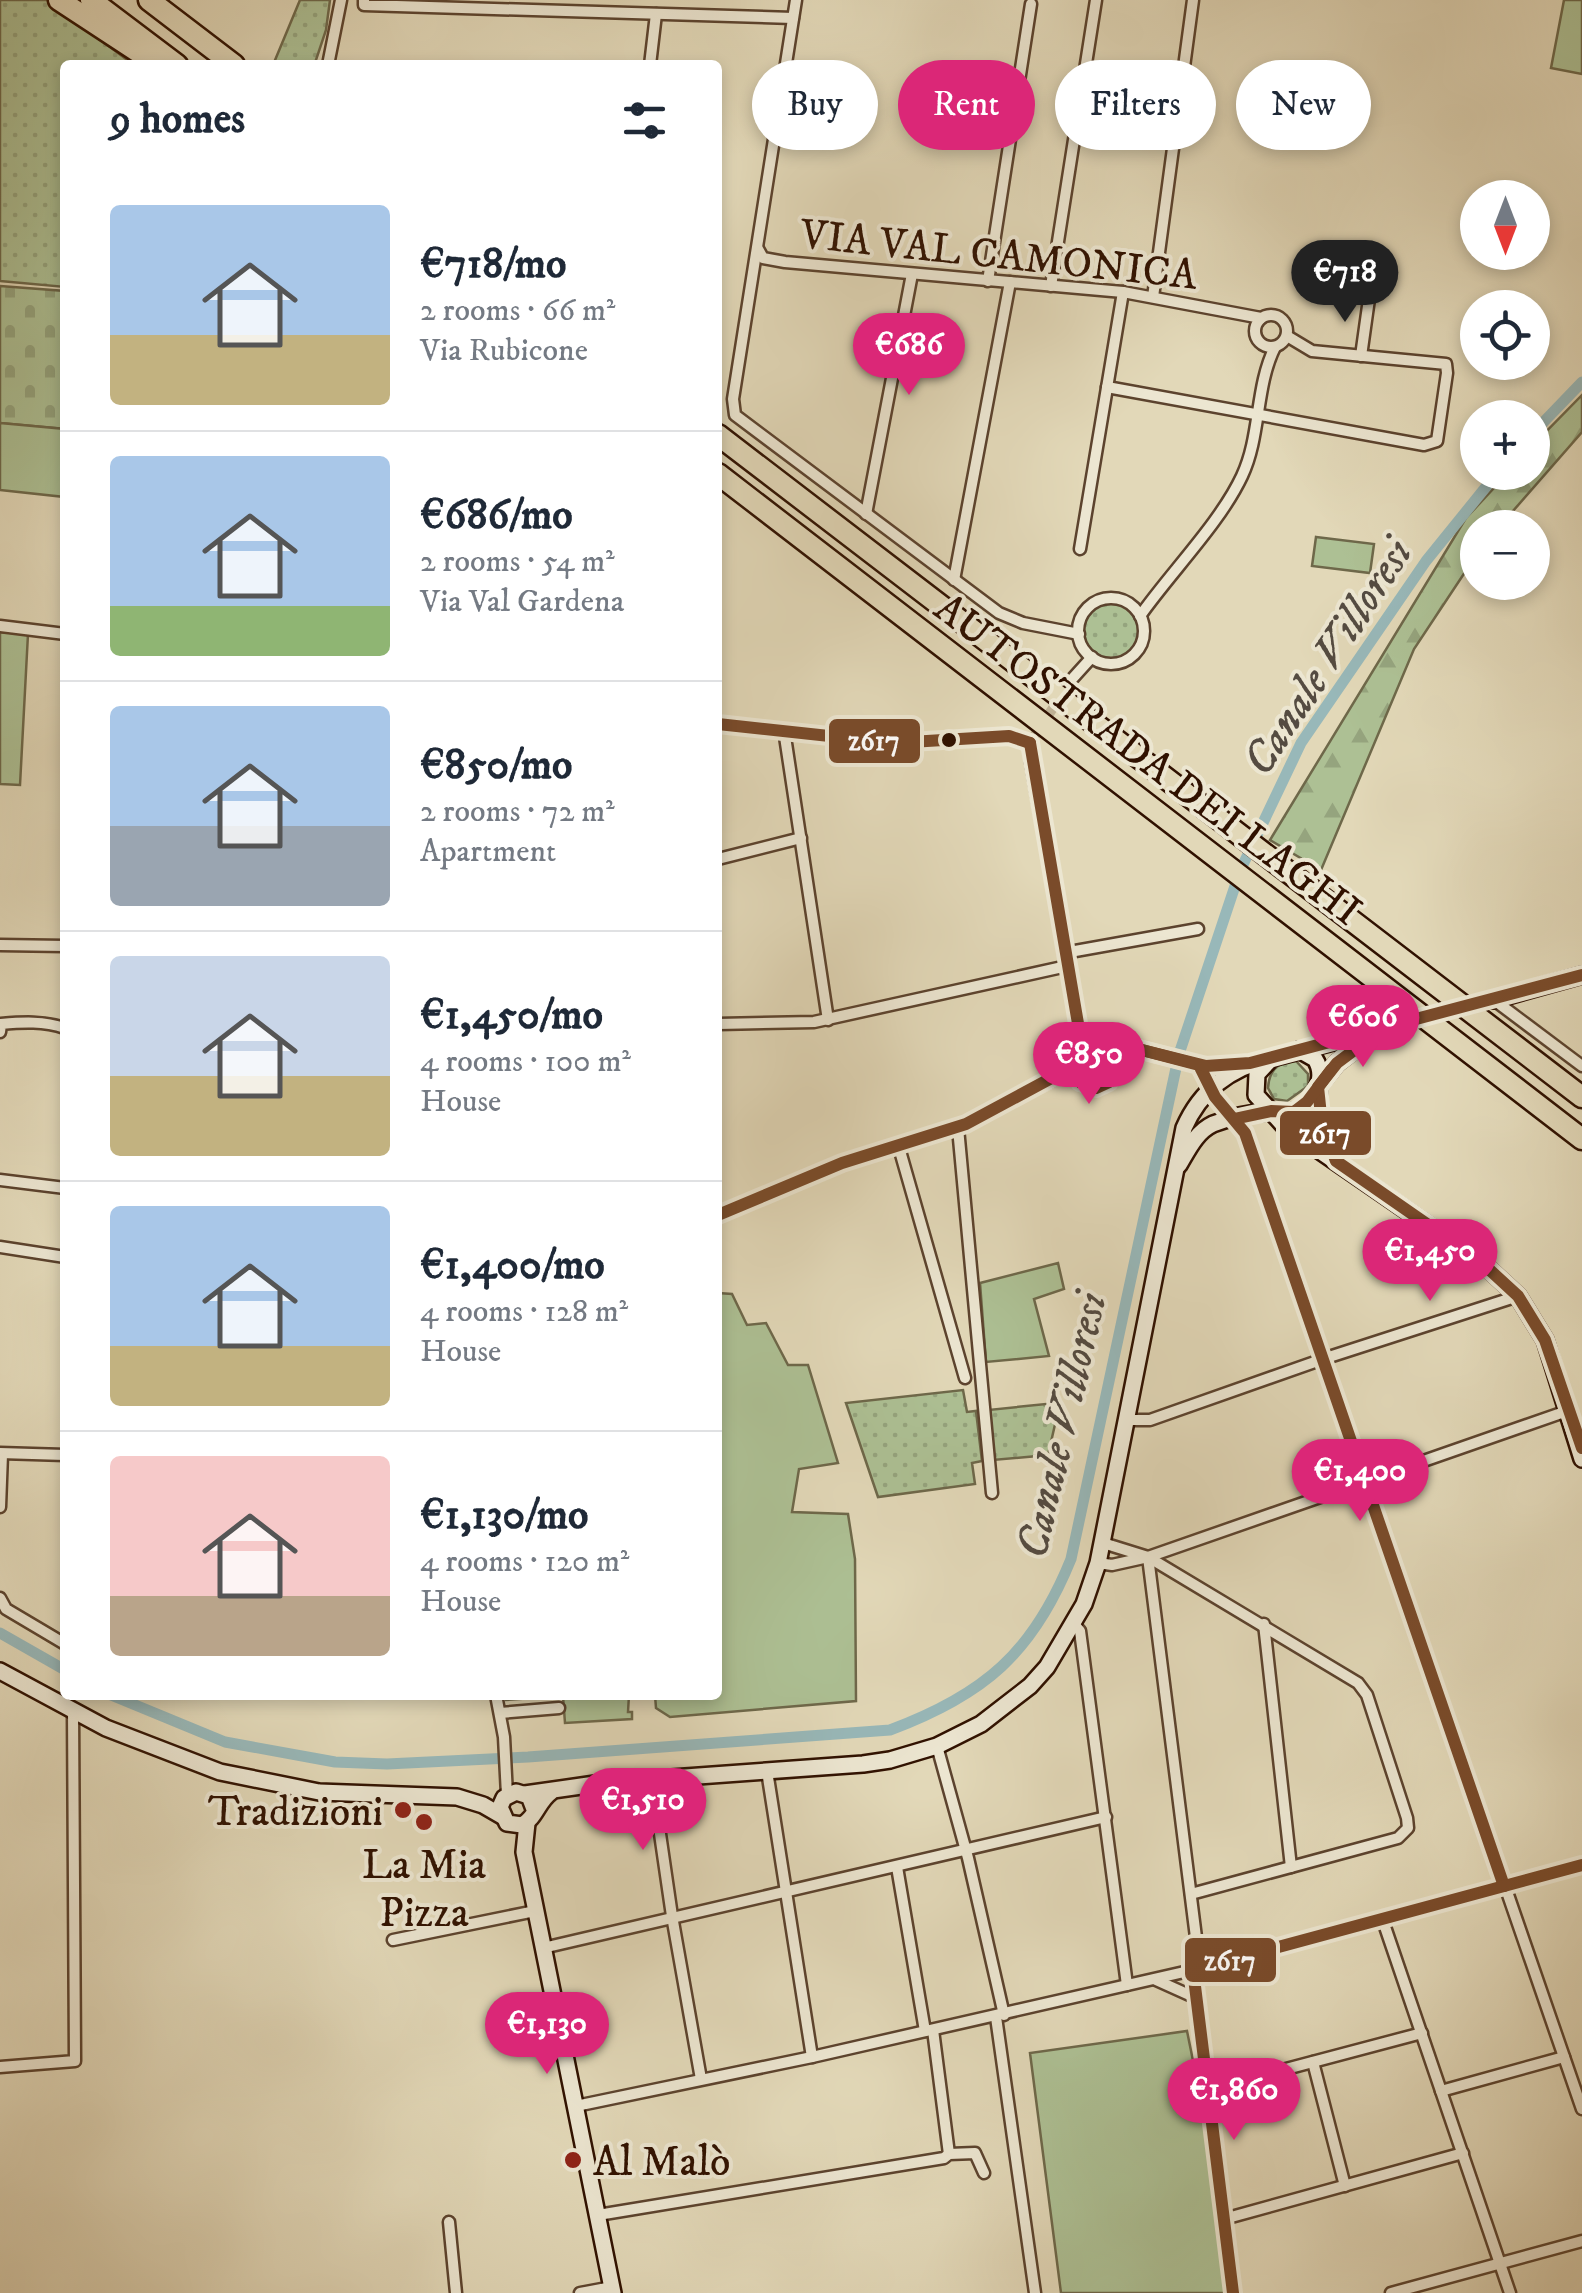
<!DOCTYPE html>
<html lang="en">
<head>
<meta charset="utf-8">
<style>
	body { margin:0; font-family:"IM FELL DW Pica",serif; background:#f2f2f3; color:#1f2937; height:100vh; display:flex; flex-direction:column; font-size:38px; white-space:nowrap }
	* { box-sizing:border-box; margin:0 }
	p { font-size:32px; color:#747a83 }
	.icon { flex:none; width:55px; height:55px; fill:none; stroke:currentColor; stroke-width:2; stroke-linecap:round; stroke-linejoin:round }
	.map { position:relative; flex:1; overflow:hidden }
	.side { position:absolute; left:60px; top:60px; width:662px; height:1640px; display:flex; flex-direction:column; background:#fff; border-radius:10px; box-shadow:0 5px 15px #0003 }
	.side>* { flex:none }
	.hud { position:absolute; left:752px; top:60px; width:678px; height:90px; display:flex; gap:20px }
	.needle { width:65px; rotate:180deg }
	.buttons { position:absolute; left:1460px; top:180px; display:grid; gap:20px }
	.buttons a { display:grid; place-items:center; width:90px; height:90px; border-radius:50%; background:#fff; box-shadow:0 5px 15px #0003; font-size:50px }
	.price { position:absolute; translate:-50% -85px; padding:0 22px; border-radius:35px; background:#db2777; color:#fff; font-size:32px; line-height:65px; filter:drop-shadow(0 2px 5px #0008) }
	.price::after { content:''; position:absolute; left:50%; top:60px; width:30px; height:22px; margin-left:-15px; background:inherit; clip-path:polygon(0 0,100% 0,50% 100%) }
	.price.on { background:#222; color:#fff }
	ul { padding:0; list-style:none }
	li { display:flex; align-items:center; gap:30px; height:250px; padding:0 50px }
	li+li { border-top:2px solid #e0e1e3 }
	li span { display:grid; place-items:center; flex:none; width:280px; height:200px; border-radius:10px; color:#555 }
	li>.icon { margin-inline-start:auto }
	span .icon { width:120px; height:120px; fill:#fffc; stroke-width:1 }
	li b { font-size:42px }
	h2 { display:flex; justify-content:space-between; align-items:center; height:120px; padding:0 50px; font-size:42px }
	.chip { padding:0 35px; border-radius:45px; background:#fff; box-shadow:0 5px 15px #0003; font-size:35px; line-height:90px }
	.chip.on { background:#db2777; color:#fff }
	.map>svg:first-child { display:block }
</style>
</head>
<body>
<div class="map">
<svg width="1582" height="2293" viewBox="0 0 1582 2293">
	<defs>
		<pattern id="grass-dots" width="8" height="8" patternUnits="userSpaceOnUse" patternTransform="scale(2.5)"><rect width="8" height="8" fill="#adc094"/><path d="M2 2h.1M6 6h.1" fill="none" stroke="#95a47e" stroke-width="1.8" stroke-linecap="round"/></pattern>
		<pattern id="forest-firs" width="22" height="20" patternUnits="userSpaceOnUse" patternTransform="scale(2.5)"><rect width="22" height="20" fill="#adc094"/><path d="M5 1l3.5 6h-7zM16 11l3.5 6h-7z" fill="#95a47e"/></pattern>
		<pattern id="cemetery-stones" width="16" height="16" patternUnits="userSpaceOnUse" patternTransform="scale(2.5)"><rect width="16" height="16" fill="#adc094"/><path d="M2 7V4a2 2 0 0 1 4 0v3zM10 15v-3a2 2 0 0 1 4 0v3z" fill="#95a47e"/></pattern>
	</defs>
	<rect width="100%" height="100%" fill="#e2d8b8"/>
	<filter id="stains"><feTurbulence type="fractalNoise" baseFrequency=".002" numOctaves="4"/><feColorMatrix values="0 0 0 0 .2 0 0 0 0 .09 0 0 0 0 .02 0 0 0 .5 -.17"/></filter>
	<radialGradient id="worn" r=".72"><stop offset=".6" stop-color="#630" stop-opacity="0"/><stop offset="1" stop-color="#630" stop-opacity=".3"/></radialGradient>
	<g fill="url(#grass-dots)" stroke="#6e684a" stroke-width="2.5">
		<polygon points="0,0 47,0 134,65 65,65 65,287 0,281"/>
		<polygon points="300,0 330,0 326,30 316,60 313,65 273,65"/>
		<circle cx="1111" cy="631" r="28"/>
		<path d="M1296,1061L1308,1074V1086L1287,1101L1274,1099L1268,1088C1269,1071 1278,1061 1296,1061Z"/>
		<polygon points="963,1390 967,1412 976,1411 982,1461 972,1463 975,1484 878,1497 846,1403"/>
		<polygon points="1056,1403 1059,1407 1048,1455 993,1460 988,1410"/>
	</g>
	<polygon fill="url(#forest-firs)" stroke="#6e684a" stroke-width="2.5" points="1582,395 1582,432 1499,527 1478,528 1477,554 1414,649 1321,870 1270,840 1466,518 1508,473 1532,472 1533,445"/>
	<polygon fill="url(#cemetery-stones)" stroke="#6e684a" stroke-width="2.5" points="0,286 65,291 65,429 0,423"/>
	<g fill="#adc094" stroke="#6e684a" stroke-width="2.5">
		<polygon points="1564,0 1582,0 1582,74 1551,68"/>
		<polygon points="0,423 65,429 65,497 0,490"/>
		<polygon points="1316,537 1374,544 1370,573 1312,566"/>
		<polygon points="0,632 28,634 20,785 0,784"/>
		<polygon points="1058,1263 1064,1289 1034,1299 1049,1356 986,1362 980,1283"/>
		<polygon points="718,1293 732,1294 747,1325 766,1323 788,1365 808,1365 838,1463 799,1469 792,1512 848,1514 855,1559 856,1701 670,1717 656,1708 655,1695 718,1695"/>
		<polygon points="506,1695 629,1695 628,1712 632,1712 632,1719 565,1723 563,1696 506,1700"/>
		<polygon points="1187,2031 1240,2293 1061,2293 1030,2053"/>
	</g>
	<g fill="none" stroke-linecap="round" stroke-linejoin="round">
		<g stroke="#98b8b9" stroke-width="11">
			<polyline points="1532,434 1582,382"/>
			<polyline points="0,1633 65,1670"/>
			<path d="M111,1695L225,1742L335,1762L387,1764L528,1757L890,1730C984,1695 1033,1653 1071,1559L1179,1054L1240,871L1301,743L1426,561L1498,472"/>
		</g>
		<polyline stroke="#beb093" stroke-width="10" stroke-dasharray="10 5" stroke-linecap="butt" points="1031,741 1073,678"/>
		<polyline stroke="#beb093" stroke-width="15" stroke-dasharray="15 8" stroke-linecap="butt" points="1420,1019 1494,1000"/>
		<defs>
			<g id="street">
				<polyline points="364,0 364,5 793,18"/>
				<polyline points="796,0 733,399 735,415 999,613 1023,623 1079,634"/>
				<polyline points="328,65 341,0"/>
				<polyline points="650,65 656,14"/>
				<polyline points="758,249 763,258 785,262 1123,292 1261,318"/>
				<polyline points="988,281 1031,4"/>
				<polyline points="1051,286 1096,0"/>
				<polyline points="1153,297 1193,0"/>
				<circle cx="1271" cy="331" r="16"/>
				<polyline points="1361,356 1369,299"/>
				<polyline points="1107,387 1424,445 1437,441 1447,373 1446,364 1312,351 1287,336"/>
				<polyline points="866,514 912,274"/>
				<polyline points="1080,549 1123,292"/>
				<polyline points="954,580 1010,282"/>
				<circle cx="1111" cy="631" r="33"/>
				<path d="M1140,616C1171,572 1220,523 1242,476C1261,436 1255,387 1275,347"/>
				<polyline points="0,626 65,634"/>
				<polyline points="1073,678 1092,657"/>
				<polyline points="718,724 894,743 1009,736 1030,743"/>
				<polyline points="784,730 828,1020"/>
				<polyline points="1031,741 1031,762 1081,1041 1079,1058"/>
				<polyline points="718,859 801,838"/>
				<polyline points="0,945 65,946"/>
				<polyline points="1064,953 1198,929"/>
				<polyline points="1494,1000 1582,1066"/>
				<polyline points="718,1024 814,1022 1067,966"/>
				<path d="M0,1032L1,1024C24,1022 43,1021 65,1028"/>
				<polyline points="1105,1053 1114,1067 1111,1078 1101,1087 1086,1086 1077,1076 1076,1065 1081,1055 1093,1050 1105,1053 1146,1050 1199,1065 1244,1064"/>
				<polyline points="1199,1065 1215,1097 1245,1133 1582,2109"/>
				<polyline points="958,1128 992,1493"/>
				<polyline points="898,1144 965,1378"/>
				<polyline points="0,1180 65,1188"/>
				<polyline points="718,1215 842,1163 966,1124 1052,1080 1077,1061"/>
				<polyline points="0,1247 65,1257"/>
				<polyline points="1127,1420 1150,1420 1329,1357 1518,1296"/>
				<polyline points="0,1453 65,1455"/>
				<polyline points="0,1507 2,1454"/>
				<polyline points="1103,1543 1148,1557 1358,1683 1367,1695 1407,1818 1408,1828 1398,1838 1191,1894"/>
				<polyline points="1148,1557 1200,1969"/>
				<polyline points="1098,1563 1112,1565 1148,1557 1567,1411"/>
				<polyline points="0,1598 6,1609 65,1644"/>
				<polyline points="1074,1624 1080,1631 1082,1646 1127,1985"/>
				<polyline points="1264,1624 1291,1867"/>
				<polyline points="496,1695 504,1737 507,1795"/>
				<polyline points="500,1713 559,1708"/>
				<polyline points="937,1746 968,1858 1004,2015"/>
				<polyline points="767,1771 812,2057"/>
				<polyline points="652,1779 672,1916 701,2079"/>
				<polyline points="897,1867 925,2031"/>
				<polyline points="1382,1918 1510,2293"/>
				<polyline points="393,1940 535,1911"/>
				<polyline points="543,1948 1106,1817"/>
				<polyline points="1193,1970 1233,2293"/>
				<polyline points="1156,1980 1196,1998"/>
				<polyline points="996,2017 1035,2293"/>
				<polyline points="933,2030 949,2154"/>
				<polyline points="1313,2062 1345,2186"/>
				<polyline points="0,2067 75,2061 73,1710"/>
				<polyline points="1207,2090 1422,2033"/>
				<polyline points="1441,2091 1564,2057"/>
				<polyline points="576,2106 812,2057 1193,1970 1582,1865"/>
				<polyline points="598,2215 944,2158 949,2154 975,2153 984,2173"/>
				<polyline points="1224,2219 1463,2153"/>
				<polyline points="449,2222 456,2293"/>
				<polyline points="580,2293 612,2287"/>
				<polyline points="1391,2293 1582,2241"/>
			</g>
			<g id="secondary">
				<polyline points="1494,1000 1582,975"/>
				<polyline points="1405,1023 1272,1058 1257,1074 1256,1095 1285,1127 1480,1261 1518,1296 1545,1340 1582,1459"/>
				<polyline points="1320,1084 1337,1063 1371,1037"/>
				<polyline points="1318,1087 1320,1128 1334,1157"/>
				<path d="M1179,1165C1188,1150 1196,1132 1213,1124C1229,1118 1250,1113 1266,1112C1274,1111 1281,1115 1289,1113C1312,1108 1328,1079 1315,1059L1299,1050"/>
				<polyline points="0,1671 106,1728 220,1772 319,1792 457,1797 483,1805 502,1816"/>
				<path d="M525,1794L602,1783L863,1764L890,1760L937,1746L981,1724L1030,1686L1047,1667L1084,1604L1098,1563L1184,1128C1201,1089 1232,1067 1272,1058"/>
				<path d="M534,1809L529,1796L516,1792L504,1798L500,1807L507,1823L522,1825C536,1818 538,1801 551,1792"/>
				<polyline points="527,1823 524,1852 613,2293"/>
			</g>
			<g id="highway">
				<polyline points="59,0 158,65"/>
				<polyline points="91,0 177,65"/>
				<polyline points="149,0 234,65"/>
				<polyline points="718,435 1582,1097"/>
				<polyline points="718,474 1582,1139"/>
			</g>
		</defs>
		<use href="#street" stroke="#5c432e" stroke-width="15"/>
		<use href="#secondary" stroke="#301100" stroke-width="20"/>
		<use href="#highway" stroke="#301100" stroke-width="25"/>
		<use href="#street" stroke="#ece6d1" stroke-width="10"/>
		<use href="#secondary" stroke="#ece6d1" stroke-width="15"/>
		<use href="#highway" stroke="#e2d8b8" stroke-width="20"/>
		<defs>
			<g id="bus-1">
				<polyline points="718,724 894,743 1009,736 1030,743"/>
				<polyline points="1030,743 1081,1041 1075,1068 1080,1082"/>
				<polyline points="1373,1036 1337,1063 1318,1087 1322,1125 1336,1161 1480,1261 1518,1296 1545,1340 1582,1448"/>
				<polygon points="1137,1049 1117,1062 1109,1082 1096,1088 1080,1082 1076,1073 1078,1061 1088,1051"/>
				<polyline points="1138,1049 1199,1065 1215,1097 1245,1133 1504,1886"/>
				<polyline points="1138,1049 1206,1066 1250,1063 1582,975"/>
				<polyline points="1234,1119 1271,1111 1294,1112 1307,1102 1331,1070"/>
				<polyline points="718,1215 842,1163 966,1124 1070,1068 1079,1058 1080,1039"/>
				<polyline points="1233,2293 1193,1970 1582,1865"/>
			</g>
		</defs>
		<use href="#bus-1" stroke="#ece6d1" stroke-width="20"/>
		<use href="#bus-1" stroke="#7a4b2a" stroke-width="12"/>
	</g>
	<circle fill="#301100" stroke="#ece6d1" stroke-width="4" cx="949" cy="740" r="9"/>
	<g fill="#8f2418" stroke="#ece6d1" stroke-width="4">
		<circle cx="403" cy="1810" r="10"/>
		<circle cx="424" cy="1822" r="10"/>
		<circle cx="573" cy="2160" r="10"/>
	</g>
	<g text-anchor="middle" stroke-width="8" stroke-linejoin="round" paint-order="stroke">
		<g font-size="42" fill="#301100" stroke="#ece6d1">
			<text transform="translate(999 253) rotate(6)" y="15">VIA VAL CAMONICA</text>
			<text transform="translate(1149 758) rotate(37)" y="15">AUTOSTRADA DEI LAGHI</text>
		</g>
		<g font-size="42" fill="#301100" stroke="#ece6d1" text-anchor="end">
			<text x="383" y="1825">Tradizioni</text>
			<text x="424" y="1878" text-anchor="middle">La Mia<tspan x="424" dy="48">Pizza</tspan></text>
			<text x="593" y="2175" text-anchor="start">Al Malò</text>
		</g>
		<g font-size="45" font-style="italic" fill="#544b41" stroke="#ece6d1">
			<text transform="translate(1326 656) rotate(-57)" y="16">Canale Villoresi</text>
			<text transform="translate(1060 1425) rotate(-77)" y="16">Canale Villoresi</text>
		</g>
	</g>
	<g stroke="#ece6d1" stroke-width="4">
		<rect x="827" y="717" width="95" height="48" rx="10" fill="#7a4b2a"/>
		<rect x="1278" y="1109" width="95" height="48" rx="10" fill="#7a4b2a"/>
		<rect x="1183" y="1936" width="95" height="48" rx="10" fill="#7a4b2a"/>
	</g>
	<g font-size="28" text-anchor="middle" font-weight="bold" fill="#fff">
		<text x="874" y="750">z617</text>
		<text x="1325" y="1143">z617</text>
		<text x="1230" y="1970">z617</text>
	</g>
	<rect width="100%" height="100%" filter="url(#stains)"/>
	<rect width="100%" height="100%" fill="url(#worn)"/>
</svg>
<div class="buttons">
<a><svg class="needle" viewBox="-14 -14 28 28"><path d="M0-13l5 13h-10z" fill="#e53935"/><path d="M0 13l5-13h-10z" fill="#747a83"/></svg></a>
<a><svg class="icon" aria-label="locate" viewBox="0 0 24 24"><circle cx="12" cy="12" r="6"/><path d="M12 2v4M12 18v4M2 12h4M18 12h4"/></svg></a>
<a>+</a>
<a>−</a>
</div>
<b class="price on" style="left:1345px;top:325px">€718</b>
<b class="price" style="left:909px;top:398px">€686</b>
<b class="price" style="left:1363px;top:1070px">€606</b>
<b class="price" style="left:1089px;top:1107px">€850</b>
<b class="price" style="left:1430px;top:1304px">€1,450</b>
<b class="price" style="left:1360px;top:1524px">€1,400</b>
<b class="price" style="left:643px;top:1853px">€1,510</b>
<b class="price" style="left:547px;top:2077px">€1,130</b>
<b class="price" style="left:1234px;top:2143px">€1,860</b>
<div class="hud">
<a class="chip">Buy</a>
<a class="chip on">Rent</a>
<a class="chip">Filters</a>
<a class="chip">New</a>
</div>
<section class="side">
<h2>9 homes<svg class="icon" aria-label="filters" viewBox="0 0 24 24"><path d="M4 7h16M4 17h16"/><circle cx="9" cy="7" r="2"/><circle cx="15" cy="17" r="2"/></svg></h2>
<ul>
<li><span style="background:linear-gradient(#a9c7e8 65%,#c2b280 0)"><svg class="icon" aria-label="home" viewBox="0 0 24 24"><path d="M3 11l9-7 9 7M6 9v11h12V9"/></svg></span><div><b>€718/mo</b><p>2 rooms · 66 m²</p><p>Via Rubicone</p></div></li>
<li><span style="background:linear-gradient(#a9c7e8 75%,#8fb573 0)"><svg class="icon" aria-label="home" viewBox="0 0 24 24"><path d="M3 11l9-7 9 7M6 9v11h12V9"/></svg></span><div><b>€686/mo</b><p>2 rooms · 54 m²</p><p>Via Val Gardena</p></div></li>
<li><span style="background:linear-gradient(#a9c7e8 60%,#9aa5b1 0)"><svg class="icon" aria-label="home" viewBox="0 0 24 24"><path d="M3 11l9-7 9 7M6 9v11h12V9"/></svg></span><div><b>€850/mo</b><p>2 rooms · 72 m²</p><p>Apartment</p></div></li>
<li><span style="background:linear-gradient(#c9d6e8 60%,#c2b280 0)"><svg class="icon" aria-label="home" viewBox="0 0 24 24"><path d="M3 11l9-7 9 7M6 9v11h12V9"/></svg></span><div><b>€1,450/mo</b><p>4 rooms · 100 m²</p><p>House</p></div></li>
<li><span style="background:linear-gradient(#a9c7e8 70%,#c2b280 0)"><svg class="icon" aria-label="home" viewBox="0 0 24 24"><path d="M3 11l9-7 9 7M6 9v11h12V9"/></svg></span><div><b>€1,400/mo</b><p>4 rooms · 128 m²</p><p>House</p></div></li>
<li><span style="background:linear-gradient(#f6c9c9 70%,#b9a48a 0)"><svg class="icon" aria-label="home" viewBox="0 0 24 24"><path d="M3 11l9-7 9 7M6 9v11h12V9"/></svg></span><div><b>€1,130/mo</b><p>4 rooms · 120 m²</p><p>House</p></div></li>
</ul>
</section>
</div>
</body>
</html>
